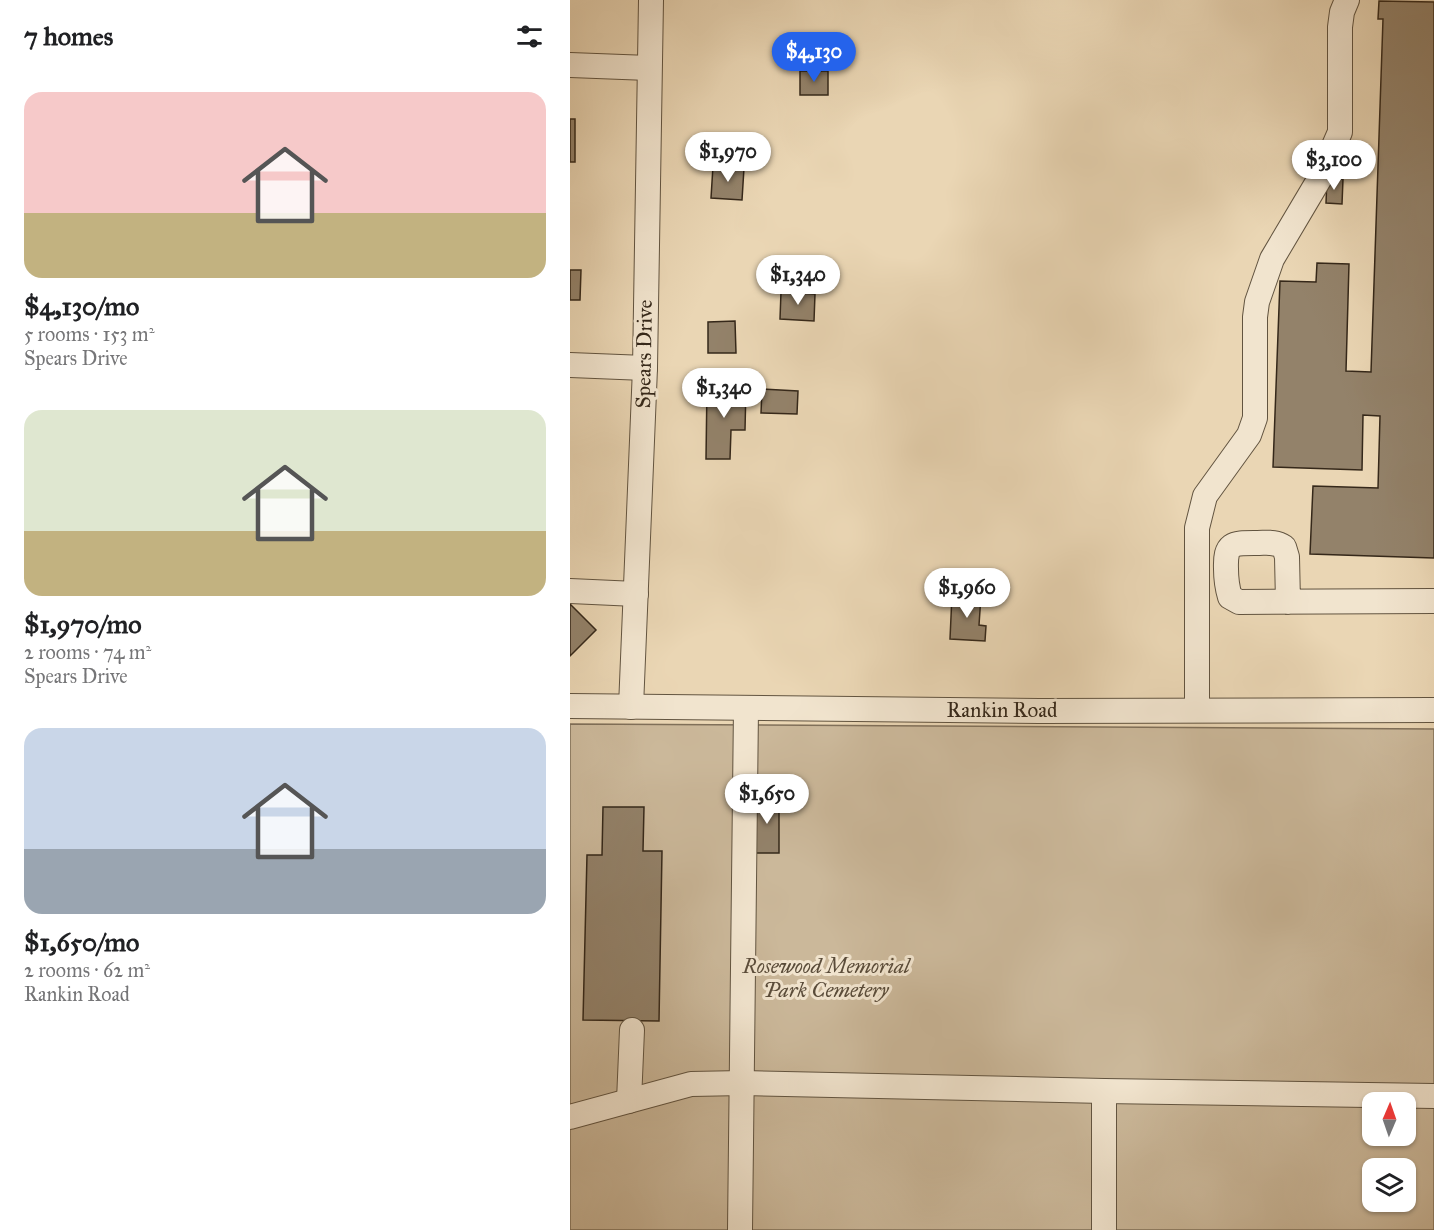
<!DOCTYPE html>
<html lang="en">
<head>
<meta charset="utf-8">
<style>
	body { margin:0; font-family:"IM FELL Great Primer",serif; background:#f2f2f2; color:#202124; height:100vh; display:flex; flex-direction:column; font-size:22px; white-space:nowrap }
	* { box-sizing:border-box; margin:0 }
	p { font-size:20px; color:#757577 }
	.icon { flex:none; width:33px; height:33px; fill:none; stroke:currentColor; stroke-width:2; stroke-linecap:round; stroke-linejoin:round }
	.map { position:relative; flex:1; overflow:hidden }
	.panel { display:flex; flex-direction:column; background:#fff; width:570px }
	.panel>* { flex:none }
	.needle { width:39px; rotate:2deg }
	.buttons { position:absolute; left:792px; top:1092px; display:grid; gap:12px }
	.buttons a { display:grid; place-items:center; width:54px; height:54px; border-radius:12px; background:#fff; box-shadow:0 2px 4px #0004; font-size:30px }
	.price { position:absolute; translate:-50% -51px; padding:0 14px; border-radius:21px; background:#fff; color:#222; font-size:20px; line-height:39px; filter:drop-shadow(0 2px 3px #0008) }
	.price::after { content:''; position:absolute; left:50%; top:36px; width:18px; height:14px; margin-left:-9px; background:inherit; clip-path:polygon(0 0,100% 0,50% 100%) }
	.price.current { background:#2563eb; color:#fff }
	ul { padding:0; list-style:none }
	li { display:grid; align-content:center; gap:12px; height:318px; padding:0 24px }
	li span { display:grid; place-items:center; height:186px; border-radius:18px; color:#555 }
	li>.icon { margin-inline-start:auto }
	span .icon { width:108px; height:108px; fill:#fffc; stroke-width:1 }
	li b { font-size:26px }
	h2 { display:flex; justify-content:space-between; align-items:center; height:72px; padding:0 24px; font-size:26px }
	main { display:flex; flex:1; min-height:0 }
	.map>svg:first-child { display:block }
</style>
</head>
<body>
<main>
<section class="panel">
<h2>7 homes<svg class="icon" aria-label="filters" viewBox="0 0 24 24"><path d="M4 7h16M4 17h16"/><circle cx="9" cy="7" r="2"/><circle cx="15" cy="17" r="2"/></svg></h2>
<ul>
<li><span style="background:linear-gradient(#f6c9c9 65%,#c2b280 0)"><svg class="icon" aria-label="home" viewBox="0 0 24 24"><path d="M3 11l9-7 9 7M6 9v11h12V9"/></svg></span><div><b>$4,130/mo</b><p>5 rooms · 153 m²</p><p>Spears Drive</p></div></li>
<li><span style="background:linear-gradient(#dfe7d0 65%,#c2b280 0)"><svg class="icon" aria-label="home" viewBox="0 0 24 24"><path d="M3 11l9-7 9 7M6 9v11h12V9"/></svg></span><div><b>$1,970/mo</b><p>2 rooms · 74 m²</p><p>Spears Drive</p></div></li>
<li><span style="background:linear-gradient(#c9d6e8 65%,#9aa5b1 0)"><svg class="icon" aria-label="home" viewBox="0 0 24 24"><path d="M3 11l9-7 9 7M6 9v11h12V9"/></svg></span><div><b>$1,650/mo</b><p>2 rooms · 62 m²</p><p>Rankin Road</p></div></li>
</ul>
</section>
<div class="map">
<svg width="864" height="1230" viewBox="0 0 864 1230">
	<rect width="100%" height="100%" fill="#ead6b4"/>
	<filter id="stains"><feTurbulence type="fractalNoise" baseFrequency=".00333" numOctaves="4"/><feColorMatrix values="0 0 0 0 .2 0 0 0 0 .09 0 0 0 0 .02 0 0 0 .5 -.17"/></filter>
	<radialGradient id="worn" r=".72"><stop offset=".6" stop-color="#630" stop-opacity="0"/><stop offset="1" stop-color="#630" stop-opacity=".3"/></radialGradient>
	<path fill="#cbb89a" stroke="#80705a" stroke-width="1.5" fill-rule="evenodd" d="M0,724L864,729V1230H0ZM802,1102H836V1136H802ZM802,1168H836V1202H802Z"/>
	<g fill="#93826a" stroke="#35281a" stroke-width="1.5">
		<polygon points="809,1 864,2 864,558 740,554 743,486 808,488 810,416 793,415 792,470 703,467 710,281 746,282 747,263 779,264 776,371 801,372 813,19 808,19"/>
		<rect x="230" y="71" width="28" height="24"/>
		<rect x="0" y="119" width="5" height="43"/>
		<polygon points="143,166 174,168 172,200 141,198"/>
		<polygon points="757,178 773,179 772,204 756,203"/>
		<polygon points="0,270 11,270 10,300 0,300"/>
		<polygon points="211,292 245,294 244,321 210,319"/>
		<polygon points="165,321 166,353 138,353 138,322"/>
		<polygon points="137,386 176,387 175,430 161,430 160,459 136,459"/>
		<polygon points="192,389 228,391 227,414 191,413"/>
		<polygon points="382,595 411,596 409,625 416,626 415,641 380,639"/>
		<polygon points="0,604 26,630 0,656"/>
		<rect x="185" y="796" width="24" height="57"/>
		<polygon points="33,807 74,807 73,851 92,851 89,1021 13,1020 17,855 32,855"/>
	</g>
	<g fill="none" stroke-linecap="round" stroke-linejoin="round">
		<defs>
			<g id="minor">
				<polyline points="0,65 79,68"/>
				<polyline points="0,365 75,368"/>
				<polyline points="0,591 66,594"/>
				<path d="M718,602L717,557L714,547C705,541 697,543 687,543C663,543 655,542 656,569C656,579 657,587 660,597L669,602L864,601"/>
				<polyline points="0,706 469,711 864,710"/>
				<polyline points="61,707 75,368 81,0"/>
				<polyline points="627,710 627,528 635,496 679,435 685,418 685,317 687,302 702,259 750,178 770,132 770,27 772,12 777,0"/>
				<polyline points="59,1101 62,1030"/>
				<polyline points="0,1117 121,1084 173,1083 534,1091 864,1096"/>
				<polyline points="170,1230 176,708"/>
				<polyline points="534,1230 534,1091"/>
			</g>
		</defs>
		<use href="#minor" stroke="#625440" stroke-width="26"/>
		<use href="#minor" stroke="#f1e4ce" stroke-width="24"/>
	</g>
	<g text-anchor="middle" stroke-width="6" stroke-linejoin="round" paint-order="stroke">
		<g font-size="21" fill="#35281a" stroke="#f1e4ce">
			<text transform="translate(74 354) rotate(-89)" y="7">Spears Drive</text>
			<text x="432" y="717">Rankin Road</text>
		</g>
		<g font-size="21" font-style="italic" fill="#5a4c3a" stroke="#f1e4ce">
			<text x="256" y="973">Rosewood Memorial<tspan x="256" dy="24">Park Cemetery</tspan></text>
		</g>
	</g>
	<rect width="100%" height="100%" filter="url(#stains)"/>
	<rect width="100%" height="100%" fill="url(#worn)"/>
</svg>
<div class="buttons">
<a><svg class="needle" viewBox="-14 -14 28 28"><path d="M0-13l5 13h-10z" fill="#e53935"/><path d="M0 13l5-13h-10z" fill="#757577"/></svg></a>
<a><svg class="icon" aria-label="layers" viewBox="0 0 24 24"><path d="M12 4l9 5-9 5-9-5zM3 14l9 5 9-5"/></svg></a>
</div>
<b class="price current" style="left:244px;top:83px">$4,130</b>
<b class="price" style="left:158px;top:183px">$1,970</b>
<b class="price" style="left:764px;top:191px">$3,100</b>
<b class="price" style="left:228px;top:306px">$1,340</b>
<b class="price" style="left:154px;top:419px">$1,340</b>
<b class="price" style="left:397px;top:619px">$1,960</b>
<b class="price" style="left:197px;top:825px">$1,650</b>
</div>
</main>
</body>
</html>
